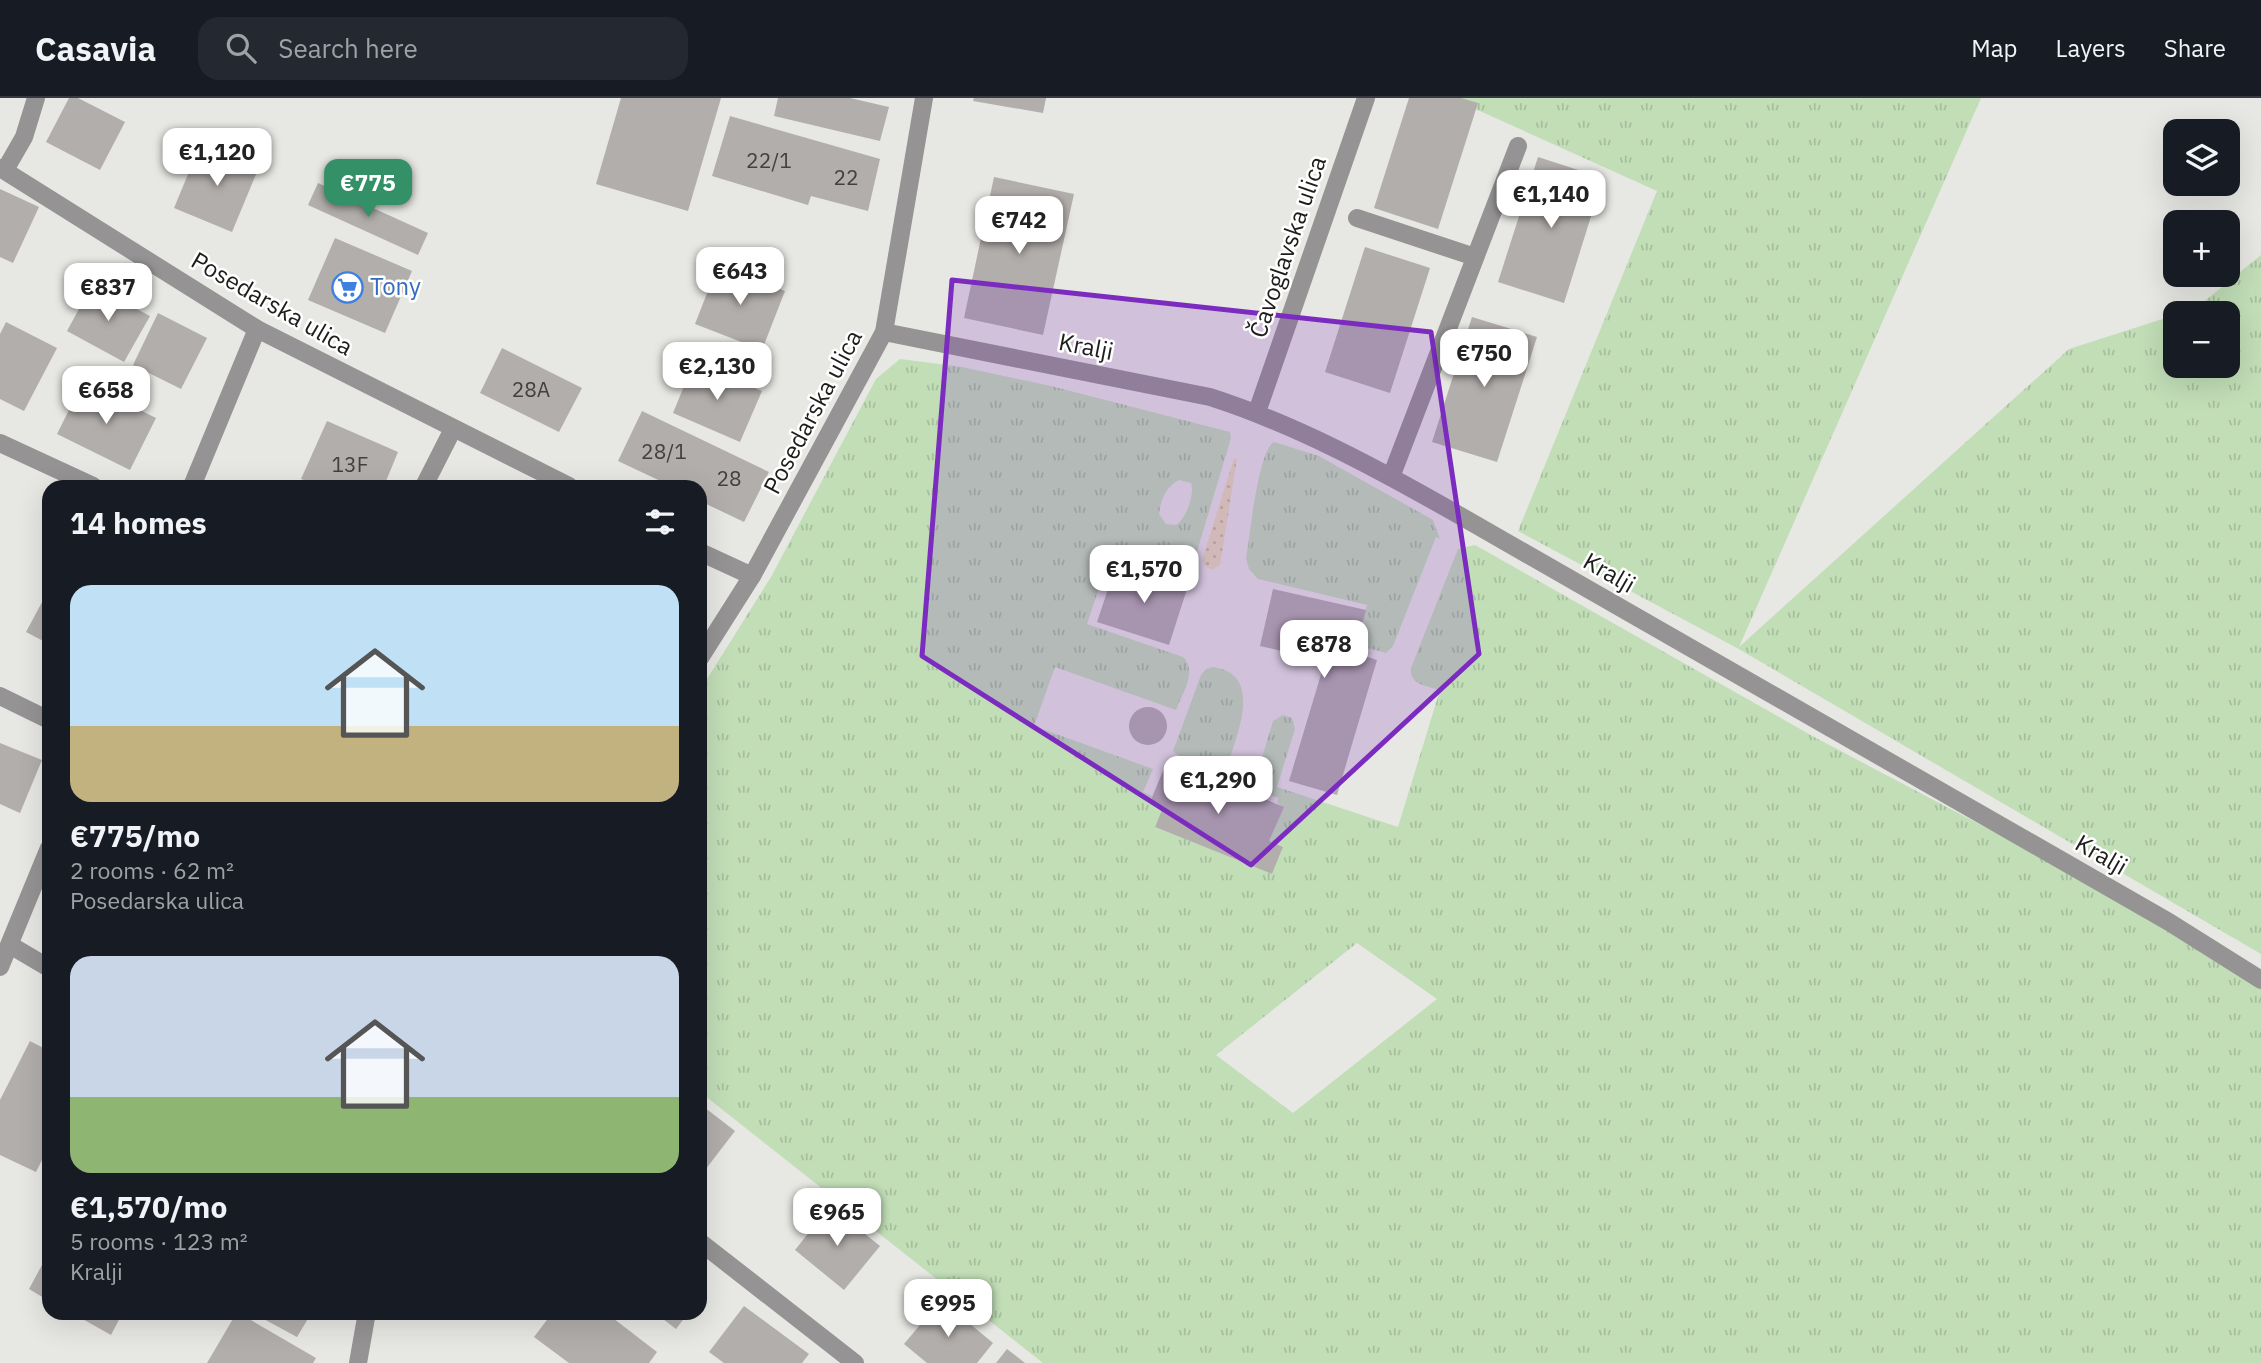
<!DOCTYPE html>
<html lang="en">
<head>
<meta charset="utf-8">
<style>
	body { margin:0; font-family:"IBM Plex Sans",sans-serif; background:#242831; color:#f1f3f6; height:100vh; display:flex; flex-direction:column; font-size:26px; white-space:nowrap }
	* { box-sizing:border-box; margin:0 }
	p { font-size:23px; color:#9ea1a6 }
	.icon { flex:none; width:38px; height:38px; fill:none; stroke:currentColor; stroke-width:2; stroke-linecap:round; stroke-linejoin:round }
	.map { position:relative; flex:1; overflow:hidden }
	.sheet { position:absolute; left:42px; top:382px; width:665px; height:840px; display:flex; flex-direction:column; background:#171b24; border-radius:21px; box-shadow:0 7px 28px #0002 }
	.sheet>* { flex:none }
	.controls { position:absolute; left:2163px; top:21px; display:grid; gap:14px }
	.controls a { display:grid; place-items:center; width:77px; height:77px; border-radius:14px; background:#171b24; box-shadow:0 7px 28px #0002; font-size:35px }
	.price { position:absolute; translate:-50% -60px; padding:0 16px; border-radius:14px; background:#fff; color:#222; font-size:23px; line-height:46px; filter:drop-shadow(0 2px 4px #0008) }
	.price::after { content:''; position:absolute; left:50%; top:42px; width:21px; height:16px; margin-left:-10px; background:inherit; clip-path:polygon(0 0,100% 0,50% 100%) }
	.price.current { background:#349066; color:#fff }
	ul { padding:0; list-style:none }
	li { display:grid; align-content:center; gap:14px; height:371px; padding:0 28px }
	li span { display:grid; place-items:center; height:217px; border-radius:21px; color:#555 }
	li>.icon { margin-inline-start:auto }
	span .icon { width:126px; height:126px; fill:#fffc; stroke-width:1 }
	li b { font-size:30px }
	h2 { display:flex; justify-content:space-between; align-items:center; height:84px; padding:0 28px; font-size:30px }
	header { display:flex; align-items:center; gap:42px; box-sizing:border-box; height:98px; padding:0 35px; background:#171b24; border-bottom:2px solid #363941 }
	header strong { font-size:33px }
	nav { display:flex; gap:38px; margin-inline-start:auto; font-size:24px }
	.search { width:490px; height:63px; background:#242831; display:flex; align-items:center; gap:18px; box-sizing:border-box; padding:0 24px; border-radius:21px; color:#9ea1a6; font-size:26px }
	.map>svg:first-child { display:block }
</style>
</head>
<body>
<header>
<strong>Casavia</strong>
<div class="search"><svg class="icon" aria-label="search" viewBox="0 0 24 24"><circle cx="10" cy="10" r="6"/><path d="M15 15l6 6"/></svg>Search here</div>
<nav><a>Map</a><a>Layers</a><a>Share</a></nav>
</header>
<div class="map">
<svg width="2261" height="1265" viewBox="0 0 2261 1265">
	<defs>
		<pattern id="grass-tufts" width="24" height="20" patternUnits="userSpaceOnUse" patternTransform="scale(1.75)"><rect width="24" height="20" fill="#c1deb7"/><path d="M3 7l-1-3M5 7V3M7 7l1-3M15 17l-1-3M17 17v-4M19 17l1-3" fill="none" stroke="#a5be9d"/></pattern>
		<pattern id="sand-dots" width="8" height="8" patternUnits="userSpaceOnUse" patternTransform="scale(1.75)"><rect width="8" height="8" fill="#e7ddb8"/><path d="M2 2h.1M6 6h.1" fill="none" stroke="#c6bd9e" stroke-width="1.8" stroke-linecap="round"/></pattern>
	</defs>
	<rect width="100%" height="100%" fill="#e7e7e3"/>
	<g fill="url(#grass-tufts)" fill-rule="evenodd">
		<polygon points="1451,0 1981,0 1739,549 2069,251 2175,217 2175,268 2228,268 2228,215 2179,215 2196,210 2261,157 2261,856 1737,550 1518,433 1657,93"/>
		<path d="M900,261L962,269L1051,288L1230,334L1231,340L1192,470L1178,475L1112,452L1087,526L1183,559C1198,573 1182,596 1176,612L1055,569L1034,628L1153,671L1143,694L1152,698L1151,704L1163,709L1155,729L1272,776L1283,749L1269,743L1283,709L1277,705L1278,700L1253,690L1273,623L1283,617L1292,620L1295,631L1277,689L1398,729L1440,592C1428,588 1409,587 1411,570L1458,451L1475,447L1816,640L2261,875V1265H1043L700,994V592L771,479L876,281ZM1179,382L1191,385C1195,396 1186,421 1176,427L1166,426L1159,416C1161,401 1166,389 1179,382ZM1357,845L1437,901L1293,1015L1216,957Z"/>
		<path d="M1274,344L1319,358L1433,422L1440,441L1436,439L1393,548L1386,555L1357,547L1367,507L1258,481L1249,471L1246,460C1250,439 1258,352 1274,344Z"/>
		<path d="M1213,569C1266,576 1235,641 1226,672L1215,677L1187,665L1173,653L1201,577L1206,571Z"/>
	</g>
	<polygon fill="url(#sand-dots)" points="1234,360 1237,361 1220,467 1212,472 1204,467 1202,462"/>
	<g fill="#b2aeac">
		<polygon points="69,0 78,0 125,24 100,72 46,44"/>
		<polygon points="621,0 721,0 688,113 596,86"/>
		<polygon points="778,0 850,0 889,9 880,43 774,18"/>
		<polygon points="974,0 1046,0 1043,15 973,3"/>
		<polygon points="1409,0 1461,0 1478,5 1438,131 1374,110"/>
		<polygon points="730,18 880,61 868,113 811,98 808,107 712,78"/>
		<polygon points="201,45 259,69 232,134 174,110"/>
		<polygon points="1538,59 1603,80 1564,205 1498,184"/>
		<polygon points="994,79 1074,96 1043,237 964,220"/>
		<polygon points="318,85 428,135 418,157 308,107"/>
		<polygon points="0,91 39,109 13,165 0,159"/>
		<polygon points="335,140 412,173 385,235 308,202"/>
		<polygon points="1365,149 1430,170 1390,295 1325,274"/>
		<polygon points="718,167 785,193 762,252 695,226"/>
		<polygon points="92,187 150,218 124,264 67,233"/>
		<polygon points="158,215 207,240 181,291 133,267"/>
		<polygon points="1472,219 1537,239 1497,364 1432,344"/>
		<polygon points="6,224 57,250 24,313 0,301 0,236"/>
		<polygon points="502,250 582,290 559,334 480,295"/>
		<polygon points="694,264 762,293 740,344 673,315"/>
		<polygon points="83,284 156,320 130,372 57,336"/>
		<polygon points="642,313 769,374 744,424 700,403 700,388 671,388 618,363"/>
		<polygon points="327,323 398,354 384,388 319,388 301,381"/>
		<polygon points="1124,467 1188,488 1169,547 1097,524 1109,488 1116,490"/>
		<polygon points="49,491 49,546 26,534"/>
		<polygon points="1273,491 1366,512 1355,555 1377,562 1337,697 1289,683 1325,563 1260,548"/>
		<circle cx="1148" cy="628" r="19"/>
		<polygon points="0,645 42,662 20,715 0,706"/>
		<polygon points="1168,661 1284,709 1269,743 1283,749 1272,776 1155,729 1163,709 1150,704"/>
		<polygon points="30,943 49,953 49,1048 36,1074 0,1057 0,1002"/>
		<polygon points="700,1006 735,1033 702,1076 700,1075"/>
		<polygon points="830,1108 880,1148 844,1192 795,1152"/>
		<polygon points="49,1154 49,1203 29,1191"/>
		<polygon points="941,1202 993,1245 977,1265 927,1265 904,1246"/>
		<polygon points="744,1208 809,1256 802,1265 724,1265 709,1254"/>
		<polygon points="70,1214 123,1214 111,1237"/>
		<polygon points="237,1214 316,1260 313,1265 207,1265"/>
		<polygon points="251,1214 312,1214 297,1239"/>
		<polygon points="553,1214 605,1214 657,1254 649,1265 569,1265 534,1239"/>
		<polygon points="654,1214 689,1214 676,1231"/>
		<polygon points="1007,1251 1025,1265 996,1265"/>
	</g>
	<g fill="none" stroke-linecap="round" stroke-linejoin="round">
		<g stroke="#959393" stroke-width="18">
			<polyline points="1357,120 1475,159"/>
			<polyline points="0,345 93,388"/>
			<polyline points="1391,379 1518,48"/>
		</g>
		<g stroke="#959393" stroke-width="18">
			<polyline points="0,70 257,231 569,388"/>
			<polyline points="5,72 24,39 36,0"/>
			<path d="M884,234L1210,299C1297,327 1378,371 1457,416L2169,824L2261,882"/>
			<polyline points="1257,314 1366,0"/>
			<polyline points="192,388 257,231"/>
			<polyline points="424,388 453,331"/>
			<polyline points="700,454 752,478 700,560"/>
			<polyline points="752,478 884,234 924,0"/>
			<polyline points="0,598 49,622"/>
			<polyline points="10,847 49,870"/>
			<polyline points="0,869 49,750"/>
			<polyline points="700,1144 855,1265"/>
			<polyline points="358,1265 367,1214"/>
		</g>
	</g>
	<path fill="#7b2cbf" fill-opacity="0.2" stroke="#7b2cbf" stroke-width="5" stroke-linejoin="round" d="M952,182L1431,234L1479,556L1251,767L922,558Z"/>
	<defs>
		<symbol id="supermarket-ring" viewBox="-11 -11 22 22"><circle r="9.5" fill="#fff" stroke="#3f7fe0" stroke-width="1.5"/><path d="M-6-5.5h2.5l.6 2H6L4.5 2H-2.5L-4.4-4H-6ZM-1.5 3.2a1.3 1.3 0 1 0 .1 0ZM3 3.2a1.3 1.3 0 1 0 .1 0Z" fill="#3f7fe0"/></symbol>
	</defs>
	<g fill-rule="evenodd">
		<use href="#supermarket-ring" x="330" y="172" width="35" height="35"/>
	</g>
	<g text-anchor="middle" stroke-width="5" stroke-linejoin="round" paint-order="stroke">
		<g font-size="21" fill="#424140">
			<text x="769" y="70">22/1</text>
			<text x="846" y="87">22</text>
			<text x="531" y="299">28A</text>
			<text x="664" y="361">28/1</text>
			<text x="350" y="374">13F</text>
			<text x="729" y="388">28</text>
		</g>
		<g font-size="24" fill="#1d1d1c" stroke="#fff">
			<text transform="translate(1288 149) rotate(-71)" y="8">Čavoglavska ulica</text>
			<text transform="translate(272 206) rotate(30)" y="8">Posedarska ulica</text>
			<text transform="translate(1086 249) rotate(11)" y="8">Kralji</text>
			<text transform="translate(813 314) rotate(-62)" y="8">Posedarska ulica</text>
			<text transform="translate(1609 475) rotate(30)" y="8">Kralji</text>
			<text transform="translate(2101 757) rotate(30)" y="8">Kralji</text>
		</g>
		<g font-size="24" fill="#366cbe" stroke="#fff" text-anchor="start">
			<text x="370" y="197">Tony</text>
		</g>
	</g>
</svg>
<div class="controls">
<a><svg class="icon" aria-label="layers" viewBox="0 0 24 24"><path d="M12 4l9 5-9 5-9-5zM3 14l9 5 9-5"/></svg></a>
<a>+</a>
<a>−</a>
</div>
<b class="price" style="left:217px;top:90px">€1,120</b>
<b class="price current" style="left:368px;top:121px">€775</b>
<b class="price" style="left:1551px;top:132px">€1,140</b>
<b class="price" style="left:1019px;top:158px">€742</b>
<b class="price" style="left:740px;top:209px">€643</b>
<b class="price" style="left:108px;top:225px">€837</b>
<b class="price" style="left:1484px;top:291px">€750</b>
<b class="price" style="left:717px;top:304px">€2,130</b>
<b class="price" style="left:106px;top:328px">€658</b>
<b class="price" style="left:1144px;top:507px">€1,570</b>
<b class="price" style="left:1324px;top:582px">€878</b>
<b class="price" style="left:1218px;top:718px">€1,290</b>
<b class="price" style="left:837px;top:1150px">€965</b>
<b class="price" style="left:948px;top:1241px">€995</b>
<section class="sheet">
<h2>14 homes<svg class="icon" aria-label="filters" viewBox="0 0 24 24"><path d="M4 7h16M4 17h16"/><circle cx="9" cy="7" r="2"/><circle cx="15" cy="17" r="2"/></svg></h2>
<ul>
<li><span style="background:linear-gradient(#bfe0f5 65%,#c2b280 0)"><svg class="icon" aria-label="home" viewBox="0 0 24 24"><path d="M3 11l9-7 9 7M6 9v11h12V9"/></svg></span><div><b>€775/mo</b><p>2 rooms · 62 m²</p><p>Posedarska ulica</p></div></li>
<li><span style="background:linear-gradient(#c9d6e8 65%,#8fb573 0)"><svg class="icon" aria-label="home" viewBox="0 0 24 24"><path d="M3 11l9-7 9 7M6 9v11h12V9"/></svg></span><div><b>€1,570/mo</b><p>5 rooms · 123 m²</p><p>Kralji</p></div></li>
</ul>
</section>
</div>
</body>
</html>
